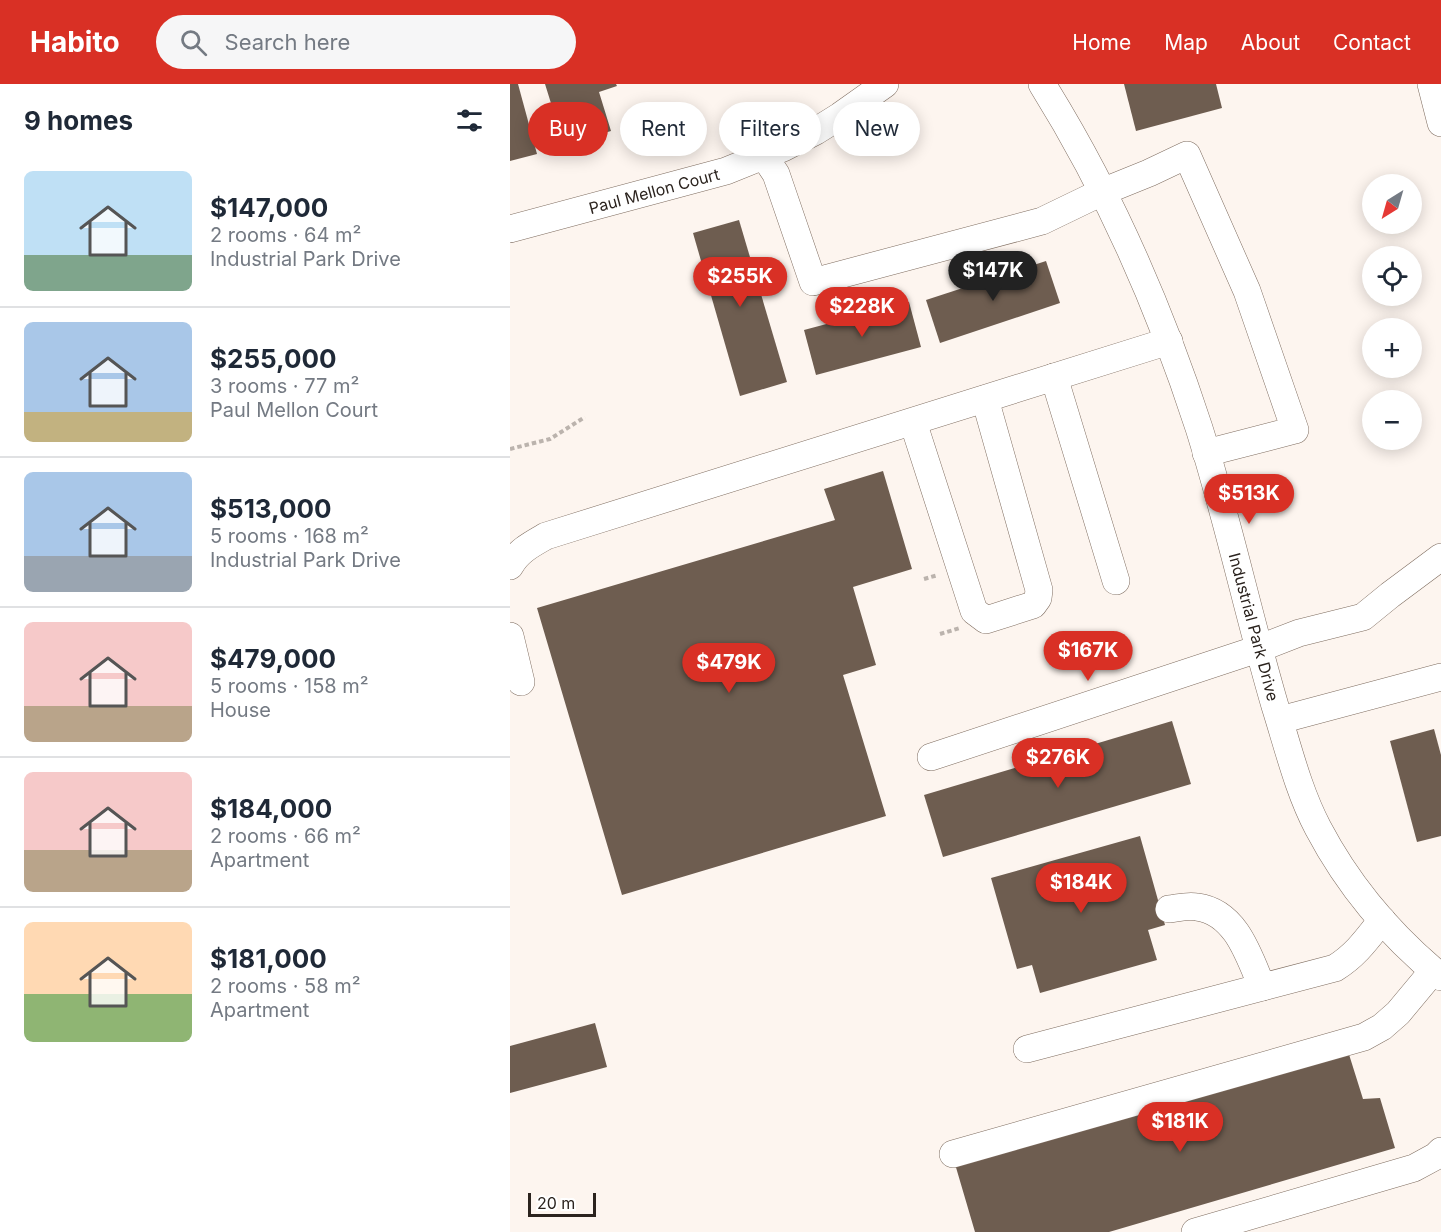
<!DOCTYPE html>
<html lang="en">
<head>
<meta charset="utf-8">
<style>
	body { margin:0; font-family:Inter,sans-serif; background:#f6f6f7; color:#1f2937; height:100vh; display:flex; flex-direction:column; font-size:22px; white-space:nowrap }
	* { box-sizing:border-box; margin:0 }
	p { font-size:20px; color:#747a83 }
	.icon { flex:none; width:33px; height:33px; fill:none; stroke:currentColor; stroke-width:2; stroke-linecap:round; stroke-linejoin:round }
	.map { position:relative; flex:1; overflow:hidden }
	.sheet { display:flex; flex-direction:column; background:#fff; width:510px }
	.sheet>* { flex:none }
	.banner { position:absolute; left:18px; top:18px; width:570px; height:54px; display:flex; gap:12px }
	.needle { width:39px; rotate:217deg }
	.controls { position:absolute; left:852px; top:90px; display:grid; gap:12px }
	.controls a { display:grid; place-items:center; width:60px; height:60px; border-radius:50%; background:#fff; box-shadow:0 3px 15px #0003; font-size:30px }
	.scale { position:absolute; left:18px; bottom:15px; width:68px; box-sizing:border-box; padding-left:6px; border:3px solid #2b231e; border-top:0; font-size:16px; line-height:21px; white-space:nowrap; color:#2b231e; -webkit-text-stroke:4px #fff; paint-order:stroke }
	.price { position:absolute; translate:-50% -51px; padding:0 14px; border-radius:21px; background:#d93025; color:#fff; font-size:20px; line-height:39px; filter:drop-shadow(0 2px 3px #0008) }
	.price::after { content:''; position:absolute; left:50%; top:36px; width:18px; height:14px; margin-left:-9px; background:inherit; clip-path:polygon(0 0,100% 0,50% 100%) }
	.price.active { background:#222; color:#fff }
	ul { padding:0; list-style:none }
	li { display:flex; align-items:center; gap:18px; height:150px; padding:0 24px }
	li+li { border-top:2px solid #e0e1e3 }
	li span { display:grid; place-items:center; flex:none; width:168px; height:120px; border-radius:9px; color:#555 }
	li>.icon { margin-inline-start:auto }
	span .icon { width:72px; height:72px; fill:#fffc; stroke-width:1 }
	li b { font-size:26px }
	h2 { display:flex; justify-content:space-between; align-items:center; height:72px; padding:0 24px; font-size:26px }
	.chip { padding:0 21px; border-radius:27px; background:#fff; box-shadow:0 3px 15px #0003; font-size:21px; line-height:54px }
	.chip.active { background:#d93025; color:#fff }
	header { display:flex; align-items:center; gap:36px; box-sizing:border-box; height:84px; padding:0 30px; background:#d93025; color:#fff }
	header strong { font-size:28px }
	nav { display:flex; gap:33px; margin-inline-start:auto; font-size:21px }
	.search { width:420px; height:54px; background:#f6f6f7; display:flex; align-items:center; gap:15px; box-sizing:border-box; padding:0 21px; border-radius:33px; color:#747a83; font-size:22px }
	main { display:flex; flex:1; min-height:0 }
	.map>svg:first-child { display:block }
</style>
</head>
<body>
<header>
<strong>Habito</strong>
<div class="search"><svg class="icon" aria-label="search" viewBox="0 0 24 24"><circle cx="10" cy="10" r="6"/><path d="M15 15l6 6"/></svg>Search here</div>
<nav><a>Home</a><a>Map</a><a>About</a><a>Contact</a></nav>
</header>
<main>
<section class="sheet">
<h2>9 homes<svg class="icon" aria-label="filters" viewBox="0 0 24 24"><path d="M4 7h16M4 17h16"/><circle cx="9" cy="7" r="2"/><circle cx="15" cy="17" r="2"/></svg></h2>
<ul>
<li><span style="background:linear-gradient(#bfe0f5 70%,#7fa58c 0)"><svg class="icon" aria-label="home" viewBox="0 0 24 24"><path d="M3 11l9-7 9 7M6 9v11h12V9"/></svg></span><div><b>$147,000</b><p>2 rooms · 64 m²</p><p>Industrial Park Drive</p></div></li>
<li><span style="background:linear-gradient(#a9c7e8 75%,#c2b280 0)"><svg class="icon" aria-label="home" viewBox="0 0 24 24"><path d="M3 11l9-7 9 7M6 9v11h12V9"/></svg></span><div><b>$255,000</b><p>3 rooms · 77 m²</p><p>Paul Mellon Court</p></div></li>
<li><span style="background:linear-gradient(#a9c7e8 70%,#9aa5b1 0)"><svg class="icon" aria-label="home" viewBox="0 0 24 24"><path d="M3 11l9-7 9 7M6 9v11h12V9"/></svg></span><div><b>$513,000</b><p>5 rooms · 168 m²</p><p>Industrial Park Drive</p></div></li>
<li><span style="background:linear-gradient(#f6c9c9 70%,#b9a48a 0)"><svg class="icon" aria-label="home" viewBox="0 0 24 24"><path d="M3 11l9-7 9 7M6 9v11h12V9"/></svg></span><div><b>$479,000</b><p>5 rooms · 158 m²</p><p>House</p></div></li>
<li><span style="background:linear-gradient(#f6c9c9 65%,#b9a48a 0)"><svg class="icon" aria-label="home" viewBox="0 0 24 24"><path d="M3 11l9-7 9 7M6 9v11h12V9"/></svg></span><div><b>$184,000</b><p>2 rooms · 66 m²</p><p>Apartment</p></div></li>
<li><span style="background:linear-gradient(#ffd9b3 60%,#8fb573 0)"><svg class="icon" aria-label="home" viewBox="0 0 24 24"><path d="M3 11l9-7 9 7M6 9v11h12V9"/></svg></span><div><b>$181,000</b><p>2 rooms · 58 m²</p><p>Apartment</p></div></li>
</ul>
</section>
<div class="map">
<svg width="931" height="1148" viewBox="0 0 931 1148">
	<rect width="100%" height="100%" fill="#fdf5ef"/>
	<g fill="#6e5d50">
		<polygon points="0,0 8,0 27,70 0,77"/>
		<polygon points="35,0 106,0 107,2 89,8 101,47 54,61"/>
		<polygon points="614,0 706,0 712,24 626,47"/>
		<polygon points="229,136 277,298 230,312 183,149"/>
		<polygon points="536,177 550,219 430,259 416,216"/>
		<polygon points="399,218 411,263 306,291 294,246"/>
		<polygon points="373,387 402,485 343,503 366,581 333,591 376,732 112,811 27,524 325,436 314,405"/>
		<polygon points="662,637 681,700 433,773 414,711"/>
		<polygon points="924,645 931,671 931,752 907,758 880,657"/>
		<polygon points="630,752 655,841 638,846 647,876 530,909 522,881 507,885 481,794"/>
		<polygon points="85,939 97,983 0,1009 0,962"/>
		<polygon points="837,964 853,1015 870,1014 885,1064 599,1148 465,1148 445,1080"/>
	</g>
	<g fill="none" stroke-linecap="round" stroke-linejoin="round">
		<defs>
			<g id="minor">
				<path d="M532,0C599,107 650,224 689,344C718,436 738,530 765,622C778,663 788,706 808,744C838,801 881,852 931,893"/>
				<polyline points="921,0 931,39"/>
				<polyline points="254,72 266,90 303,198 532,137 592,108 639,89 677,71 737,207 785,346 696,369"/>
				<polyline points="0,145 216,87 273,64 306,47 330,32 375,0"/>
				<polyline points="544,293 606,497"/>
				<polyline points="403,338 464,527 476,536 523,521 528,514 529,506 475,315"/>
				<path d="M0,482C8,467 22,460 36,452L659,257"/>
				<polyline points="0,552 11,598"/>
				<polyline points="770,636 931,593"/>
				<polyline points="421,673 748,565 789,549 853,533 880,511 931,473"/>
				<path d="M659,825C668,824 678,821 687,823C726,828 739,872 752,903"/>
				<path d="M517,965L825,884C846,871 857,855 872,836"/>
				<polyline points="443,1070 854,953 872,943 888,929 923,887"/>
				<polyline points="685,1148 904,1084 926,1072 931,1067"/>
			</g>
		</defs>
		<use href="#minor" stroke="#7f6d60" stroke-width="28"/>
		<g stroke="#bbb3ad" stroke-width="4" stroke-dasharray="4.5 3" stroke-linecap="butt">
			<polyline points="0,365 40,355 75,333"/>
			<polyline points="414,495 428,491"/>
			<polyline points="430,550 450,544"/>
		</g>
		<use href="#minor" stroke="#fff" stroke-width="27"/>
	</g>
	<g text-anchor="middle" stroke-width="6" stroke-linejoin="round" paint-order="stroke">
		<g font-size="16" fill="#2b231e" stroke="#fff">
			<text transform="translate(144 107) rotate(-15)" y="6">Paul Mellon Court</text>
			<text transform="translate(744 543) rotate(75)" y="6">Industrial Park Drive</text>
		</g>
	</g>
</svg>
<div class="controls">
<a><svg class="needle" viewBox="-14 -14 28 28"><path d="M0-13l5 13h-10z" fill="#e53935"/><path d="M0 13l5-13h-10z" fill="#747a83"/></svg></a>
<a><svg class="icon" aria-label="locate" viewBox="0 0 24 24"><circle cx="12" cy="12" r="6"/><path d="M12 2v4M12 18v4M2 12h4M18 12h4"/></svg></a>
<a>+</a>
<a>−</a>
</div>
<div class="scale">20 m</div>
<b class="price active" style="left:483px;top:218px">$147K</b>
<b class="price" style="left:230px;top:224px">$255K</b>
<b class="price" style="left:352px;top:254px">$228K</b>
<b class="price" style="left:739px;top:441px">$513K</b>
<b class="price" style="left:578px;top:598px">$167K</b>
<b class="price" style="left:219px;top:610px">$479K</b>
<b class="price" style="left:548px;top:705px">$276K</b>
<b class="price" style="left:571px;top:830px">$184K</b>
<b class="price" style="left:670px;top:1069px">$181K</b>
<div class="banner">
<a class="chip active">Buy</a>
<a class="chip">Rent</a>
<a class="chip">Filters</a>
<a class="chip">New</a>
</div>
</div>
</main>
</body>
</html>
